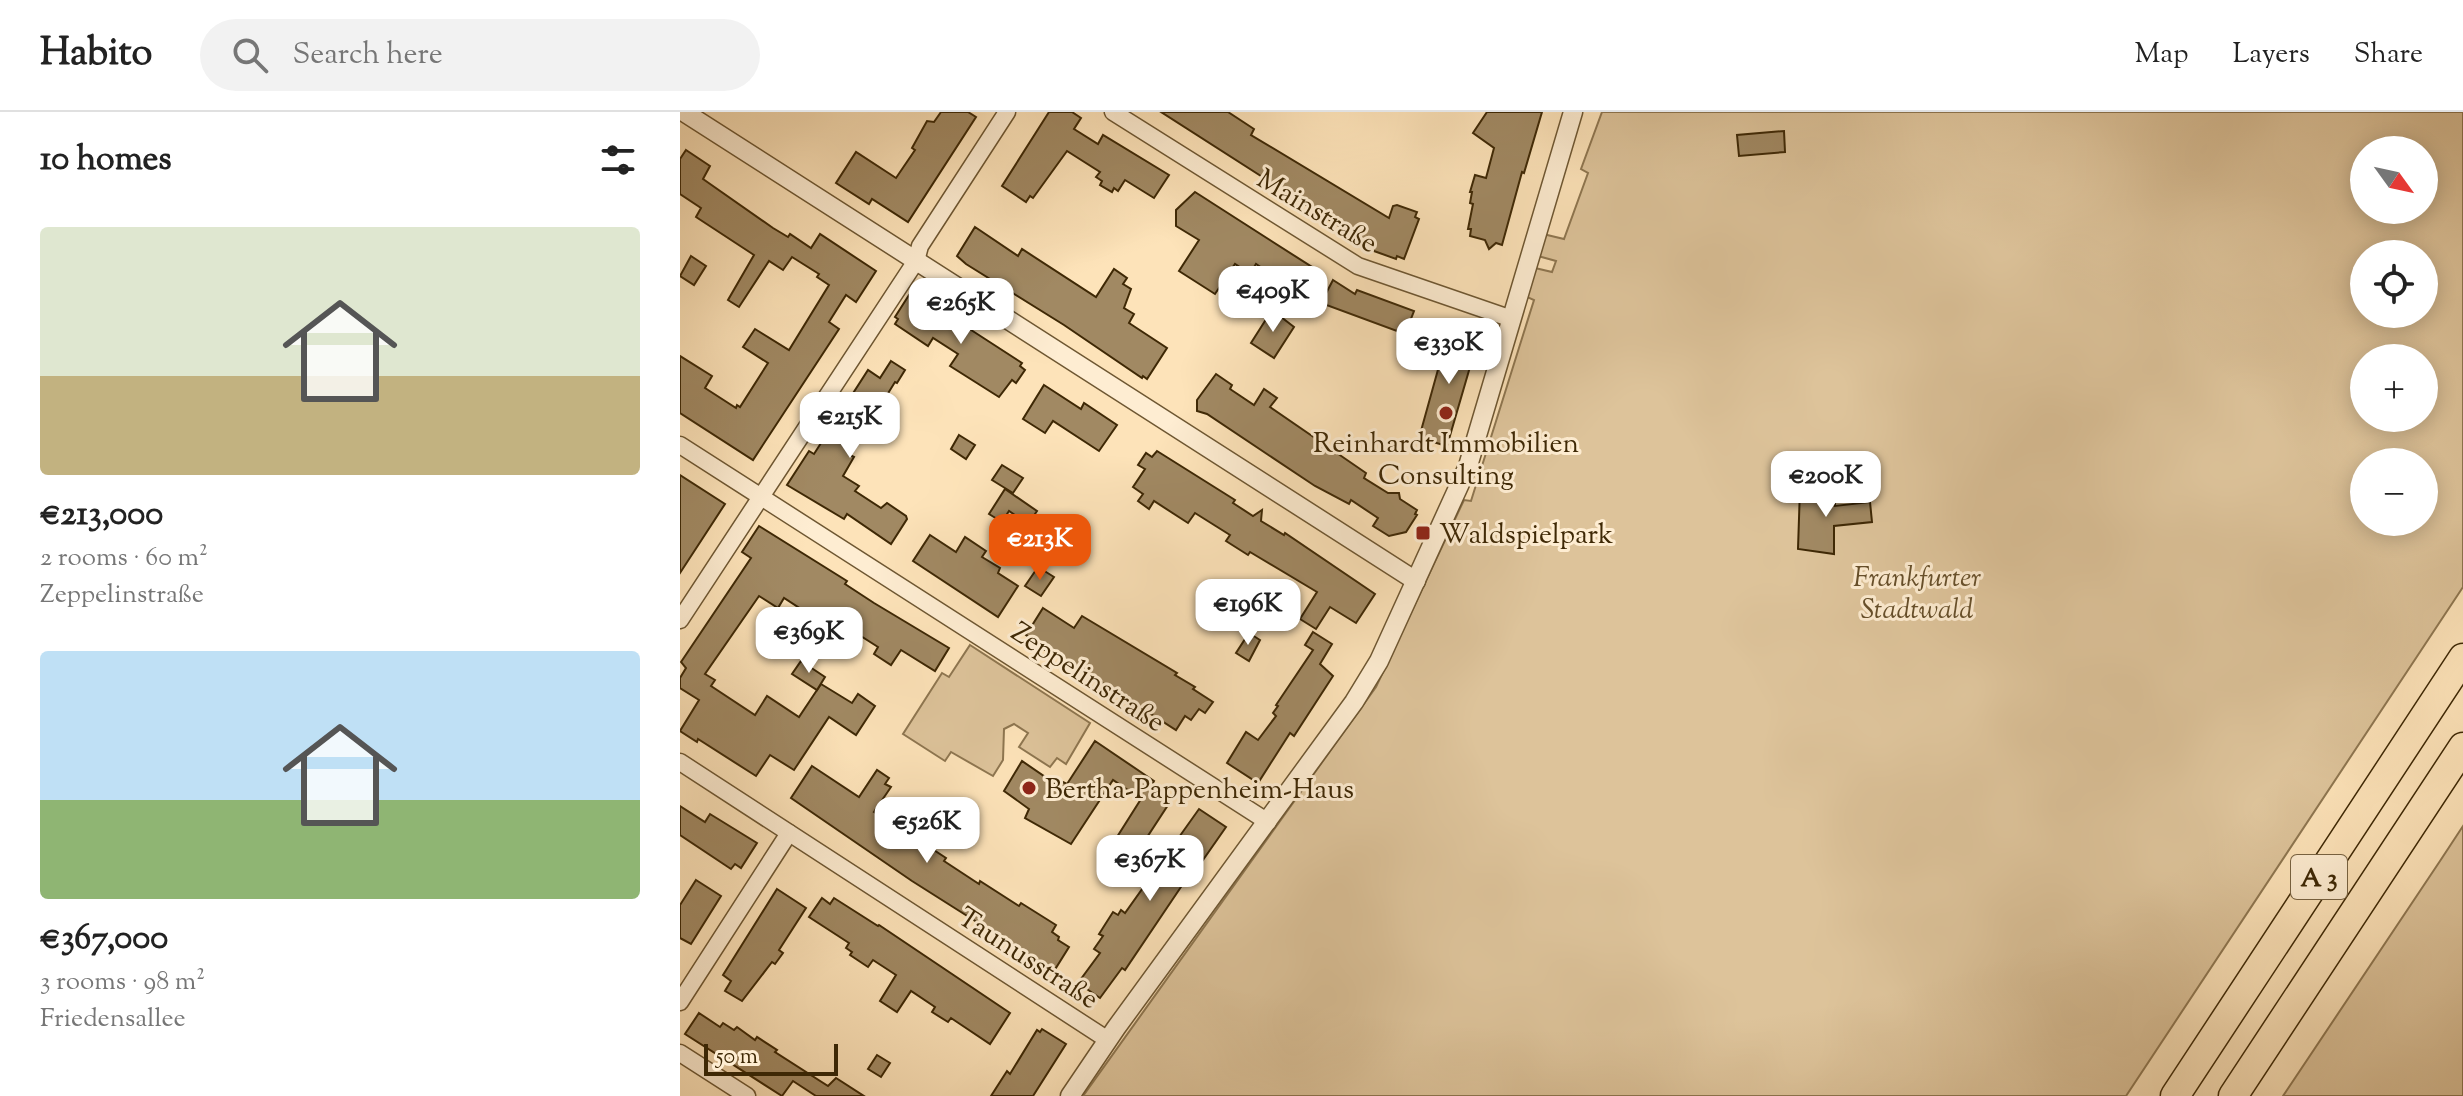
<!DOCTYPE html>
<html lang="en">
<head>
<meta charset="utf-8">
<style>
	body { margin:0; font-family:"Sorts Mill Goudy",serif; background:#f2f2f2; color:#222; height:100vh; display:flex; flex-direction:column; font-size:30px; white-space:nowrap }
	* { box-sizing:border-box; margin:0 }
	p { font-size:26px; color:#767676 }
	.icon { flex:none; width:44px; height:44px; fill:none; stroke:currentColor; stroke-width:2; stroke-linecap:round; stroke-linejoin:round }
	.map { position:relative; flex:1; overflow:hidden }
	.sheet { display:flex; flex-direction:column; background:#fff; width:680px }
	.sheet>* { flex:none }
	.needle { width:52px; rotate:123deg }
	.buttons { position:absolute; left:1670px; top:24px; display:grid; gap:16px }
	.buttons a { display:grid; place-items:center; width:88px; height:88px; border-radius:50%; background:#fff; box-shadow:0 4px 20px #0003; font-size:40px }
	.scale { position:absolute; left:24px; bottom:20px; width:134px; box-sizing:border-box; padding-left:8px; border:4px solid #3e2805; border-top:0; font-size:22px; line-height:28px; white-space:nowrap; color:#3e2805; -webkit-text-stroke:6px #feedd2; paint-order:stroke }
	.price { position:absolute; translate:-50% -68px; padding:0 18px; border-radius:16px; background:#fff; color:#222; font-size:26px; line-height:52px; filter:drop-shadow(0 2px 4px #0008) }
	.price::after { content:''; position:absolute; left:50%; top:48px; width:24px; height:18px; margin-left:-12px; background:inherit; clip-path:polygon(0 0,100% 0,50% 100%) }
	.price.on { background:#ea580c; color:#fff }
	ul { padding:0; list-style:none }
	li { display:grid; align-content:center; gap:16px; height:424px; padding:0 40px }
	li span { display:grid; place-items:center; height:248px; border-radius:8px; color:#555 }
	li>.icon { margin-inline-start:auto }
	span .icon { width:144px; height:144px; fill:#fffc; stroke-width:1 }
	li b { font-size:34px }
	h2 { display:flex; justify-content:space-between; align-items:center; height:96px; padding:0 40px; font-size:34px }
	header { display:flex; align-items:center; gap:48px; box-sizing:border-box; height:112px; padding:0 40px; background:#fff; border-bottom:2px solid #e0e0e0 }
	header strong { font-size:38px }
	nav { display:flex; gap:44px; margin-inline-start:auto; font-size:28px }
	.search { width:560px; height:72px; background:#f2f2f2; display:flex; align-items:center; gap:20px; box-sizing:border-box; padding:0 28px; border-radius:44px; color:#767676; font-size:30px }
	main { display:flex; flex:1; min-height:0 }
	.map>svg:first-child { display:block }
</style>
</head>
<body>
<header>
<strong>Habito</strong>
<div class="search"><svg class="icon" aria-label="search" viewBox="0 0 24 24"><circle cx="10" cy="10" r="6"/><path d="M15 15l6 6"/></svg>Search here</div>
<nav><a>Map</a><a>Layers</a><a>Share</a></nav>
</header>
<main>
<section class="sheet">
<h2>10 homes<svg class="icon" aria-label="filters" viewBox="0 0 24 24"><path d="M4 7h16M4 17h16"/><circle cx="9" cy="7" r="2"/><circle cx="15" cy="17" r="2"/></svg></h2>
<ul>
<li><span style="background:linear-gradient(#dfe7d0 60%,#c2b280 0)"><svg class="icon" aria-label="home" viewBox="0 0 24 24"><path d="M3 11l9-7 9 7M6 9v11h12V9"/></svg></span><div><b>€213,000</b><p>2 rooms · 60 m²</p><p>Zeppelinstraße</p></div></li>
<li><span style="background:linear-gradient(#bfe0f5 60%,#8fb573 0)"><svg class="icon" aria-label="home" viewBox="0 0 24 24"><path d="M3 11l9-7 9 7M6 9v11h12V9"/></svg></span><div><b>€367,000</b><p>3 rooms · 98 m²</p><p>Friedensallee</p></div></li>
</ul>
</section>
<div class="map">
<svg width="1783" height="984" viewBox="0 0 1783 984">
	<rect width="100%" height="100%" fill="#fde3b9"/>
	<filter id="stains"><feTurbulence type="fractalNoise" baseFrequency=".0025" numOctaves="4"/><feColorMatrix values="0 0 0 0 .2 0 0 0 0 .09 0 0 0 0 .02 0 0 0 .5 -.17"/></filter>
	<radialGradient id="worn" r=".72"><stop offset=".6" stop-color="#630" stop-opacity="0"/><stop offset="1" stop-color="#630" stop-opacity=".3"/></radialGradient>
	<g fill="#ddc39a" stroke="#8e7650" stroke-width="2" fill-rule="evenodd">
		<path d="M922,0H1783V475L1446,984H403L696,575L784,388L791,389L854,188L847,185L855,156L872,160L876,149L858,144L863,122L884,127L908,61L901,57ZM1684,38H1744V98H1684ZM1684,142H1744V202H1684ZM1684,246H1744V306H1684ZM1684,350H1744V410H1684Z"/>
		<polygon points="290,533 410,611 386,652 377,646 370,655 339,635 348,621 334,612 324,617 323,648 313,664 271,640 265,649 223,622 262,561 269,565"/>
		<polygon points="1783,714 1783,984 1603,984 1760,749"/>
	</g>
	<g fill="#a18963" stroke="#3e2805" stroke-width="2">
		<polygon points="261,0 288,0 296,5 228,110 192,87 189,92 156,71 176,40 216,66 235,38 232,36 247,9 254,10"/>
		<polygon points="369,0 392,0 401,6 394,17 418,32 423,23 489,63 474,86 445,68 438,79 434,76 432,80 420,73 422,69 416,65 420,60 387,39 353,86 350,84 346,90 322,74"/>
		<polygon points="481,0 548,0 574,17 571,23 709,106 713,94 717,93 737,100 735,105 739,107 724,147 717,144 716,147 694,139 675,127 676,125"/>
		<polygon points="807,0 862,0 844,61 842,60 822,133 816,131 809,137 805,128 790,124 791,117 788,117 793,92 790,91 792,80 790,80 795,63 806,66 814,36 793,21"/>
		<polygon points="1104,19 1105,40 1059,44 1057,23"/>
		<polygon points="6,38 30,54 23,67 93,116 108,125 110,122 131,136 140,122 196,159 176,190 166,183 149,210 159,217 73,348 0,301 0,244 32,264 25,276 56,296 57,293 60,295 88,251 63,235 75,217 109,238 149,173 137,165 139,162 112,145 103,158 89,149 59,195 48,188 74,143 16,105 21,96 0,82 0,47"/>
		<polygon points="515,80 632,155 620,182 576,152 570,162 555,152 535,182 499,159 519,128 496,114 496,98"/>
		<polygon points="295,115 338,144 342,137 416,185 434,157 447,166 443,172 451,177 444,196 454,202 449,211 487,236 467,267 463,264 462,266 384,213 286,152 277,144"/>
		<polygon points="11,144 26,154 14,173 0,164"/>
		<polygon points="653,168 675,182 677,178 734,199 725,222 641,191"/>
		<polygon points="229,183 268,203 342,251 340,254 345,258 336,271 332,268 319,285 270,254 278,242 253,226 248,234 215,212 218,207 215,205"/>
		<polygon points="592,198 614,215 594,246 571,231"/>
		<polygon points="781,216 799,224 767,334 739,326 769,218 780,221"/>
		<polygon points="211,249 225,258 217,271 215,270 170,343 174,345 163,364 179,374 175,379 201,396 207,391 226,404 227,407 211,432 167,402 164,407 107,373 129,339 134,342 188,258 200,266"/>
		<polygon points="536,262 552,273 550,277 574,293 584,277 597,286 590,295 686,361 684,366 708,381 719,381 720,387 737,398 735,402 737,403 726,420 709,424 693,414 698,406 671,388 669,392 635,374 527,302 517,299 517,288"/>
		<polygon points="364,273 401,297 404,291 437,313 419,339 373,309 365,321 343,307"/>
		<polygon points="279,323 295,333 286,347 271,337"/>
		<polygon points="477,339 555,388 553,391 573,404 582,398 581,409 604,423 605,421 695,482 676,511 650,495 636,517 620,507 637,480 570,440 568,443 546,429 550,423 515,401 508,411 474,389 469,397 458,389 463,382 453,375 465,357 458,353 466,341 472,345"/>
		<polygon points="322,353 343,366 333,381 312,368"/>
		<polygon points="0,363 45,392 0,461"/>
		<polygon points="1120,376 1155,378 1155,394 1190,390 1192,410 1154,414 1154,442 1118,437"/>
		<polygon points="325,377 357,399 348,412 329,399 322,410 309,402"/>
		<polygon points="79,414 167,469 165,472 194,491 269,536 255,559 221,538 211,553 194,542 198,535 146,502 141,510 104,486 98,496 79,484 25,562 35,568 31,574 75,603 87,584 119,605 141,572 172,591 178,582 195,594 176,623 149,605 114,658 90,643 76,664 18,627 17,630 0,619 19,588 0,576 0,566 6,556 1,550 71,446 62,440"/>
		<polygon points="250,423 276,440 285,425 306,439 302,445 320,456 318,461 338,474 318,505 233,449"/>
		<polygon points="358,455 374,465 361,484 345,474"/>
		<polygon points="363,496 394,516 402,504 497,561 495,563 515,575 513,577 533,590 525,601 519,597 511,608 505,604 496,618 391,551 363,537 346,523"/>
		<polygon points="633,520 652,532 640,552 653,564 614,624 610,621 578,671 547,651 566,620 578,628 596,604 593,601 598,594 596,593 633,538 625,533"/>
		<polygon points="569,521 580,528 569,549 556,541"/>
		<polygon points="121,549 145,565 137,578 112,562"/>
		<polygon points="415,629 474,669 470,676 472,678 490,690 458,739 437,725 461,687 433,668 391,732 345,706 349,697 324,679 342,649 380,675 383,670 387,672"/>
		<polygon points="132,654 179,685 197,658 209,666 205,672 211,675 194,700 224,718 221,722 244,736 246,733 266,746 264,749 299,772 300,769 339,794 341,791 376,813 372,820 379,825 378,828 389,835 374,859 232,769 111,686"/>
		<polygon points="286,688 297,695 287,710 276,703"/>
		<polygon points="0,694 25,710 30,702 77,731 61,756 55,752 51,757 0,723"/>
		<polygon points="519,697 546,715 509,768 507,766 445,858 442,856 420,886 398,871 420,841 414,837 423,824 419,822 433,800 438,803 441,798 445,801"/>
		<polygon points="16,768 41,784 11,832 0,826 0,793"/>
		<polygon points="97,777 126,796 99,838 103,841 95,852 92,850 62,889 45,879 51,869 43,863"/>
		<polygon points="142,786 150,792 154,786 198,814 199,813 330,901 310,932 271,906 268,910 252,900 255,895 231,879 217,900 200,889 216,863 193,848 188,855 170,843 172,840 166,836 169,831 129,805"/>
		<polygon points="19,901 40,915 43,911 54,918 57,915 75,928 77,925 97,938 95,940 148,974 156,966 184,984 136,984 113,969 102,984 5,922"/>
		<polygon points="362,917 386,932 353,984 311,984 327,959 330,962 357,918 360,920"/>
		<polygon points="197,943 210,951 201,965 188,957"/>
	</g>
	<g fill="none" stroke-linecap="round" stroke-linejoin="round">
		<defs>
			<g id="minor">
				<polyline points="433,0 678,154 832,207"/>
				<polyline points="0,333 588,710"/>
				<polyline points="0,508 236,149 240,134 327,0"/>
				<polyline points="0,650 428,928"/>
				<polyline points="0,890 109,721"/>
				<polyline points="0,941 67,984"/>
			</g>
			<g id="tertiary">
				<polyline points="4,0 736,469"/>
				<polyline points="390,984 436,916 674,590 699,549 788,354 893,0"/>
			</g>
			<g id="motorway">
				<polyline points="1495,984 1783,546"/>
				<polyline points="1553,984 1783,635"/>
			</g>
		</defs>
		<use href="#minor" stroke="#6e5732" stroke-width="19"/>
		<use href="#tertiary" stroke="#6e5732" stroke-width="21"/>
		<use href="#motorway" stroke="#3e2805" stroke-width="31"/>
		<use href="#minor" stroke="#feedd2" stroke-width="16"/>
		<use href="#tertiary" stroke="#feedd2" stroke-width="18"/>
		<use href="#motorway" stroke="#fde3b9" stroke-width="28"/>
	</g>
	<g fill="#8f2418" stroke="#feedd2" stroke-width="3">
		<circle cx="766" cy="301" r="8"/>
		<rect x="735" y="413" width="16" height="16" rx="4"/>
		<circle cx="349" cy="676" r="8"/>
	</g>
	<g text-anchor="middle" stroke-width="6" stroke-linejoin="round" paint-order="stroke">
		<rect fill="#feedd2" stroke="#786342" stroke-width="2" x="1611" y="743" width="56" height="44" rx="6"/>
		<g font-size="26" font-weight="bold" fill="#3e2805">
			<text x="1639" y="774">A 3</text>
		</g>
		<g font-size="28" fill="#3e2805" stroke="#feedd2">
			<text transform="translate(638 98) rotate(31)" y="10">Mainstraße</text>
			<text transform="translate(409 564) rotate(33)" y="10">Zeppelinstraße</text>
			<text transform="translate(349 845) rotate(33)" y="10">Taunusstraße</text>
		</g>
		<g font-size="28" fill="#3e2805" stroke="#feedd2" text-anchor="start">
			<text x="766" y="340" text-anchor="middle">Reinhardt Immobilien<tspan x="766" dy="32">Consulting</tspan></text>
			<text x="759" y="431">Waldspielpark</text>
			<text x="365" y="686">Bertha-Pappenheim-Haus</text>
		</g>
		<g font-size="28" font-style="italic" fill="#664f2a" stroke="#feedd2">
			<text x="1237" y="474">Frankfurter<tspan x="1237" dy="32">Stadtwald</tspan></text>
		</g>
	</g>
	<rect width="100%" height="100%" filter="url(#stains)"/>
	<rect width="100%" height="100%" fill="url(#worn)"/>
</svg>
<div class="buttons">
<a><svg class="needle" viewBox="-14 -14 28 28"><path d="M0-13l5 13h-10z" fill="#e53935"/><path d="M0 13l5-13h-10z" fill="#767676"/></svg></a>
<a><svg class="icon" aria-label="locate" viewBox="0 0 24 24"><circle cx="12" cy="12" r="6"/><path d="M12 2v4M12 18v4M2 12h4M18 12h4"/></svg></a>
<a>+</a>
<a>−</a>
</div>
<div class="scale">50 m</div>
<b class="price" style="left:593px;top:222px">€409K</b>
<b class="price" style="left:281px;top:234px">€265K</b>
<b class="price" style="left:769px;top:274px">€330K</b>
<b class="price" style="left:170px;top:348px">€215K</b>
<b class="price" style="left:1146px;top:407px">€200K</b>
<b class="price on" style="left:360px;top:470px">€213K</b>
<b class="price" style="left:568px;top:535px">€196K</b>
<b class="price" style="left:129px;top:563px">€369K</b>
<b class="price" style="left:247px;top:753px">€526K</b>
<b class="price" style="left:470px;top:791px">€367K</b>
</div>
</main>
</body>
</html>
